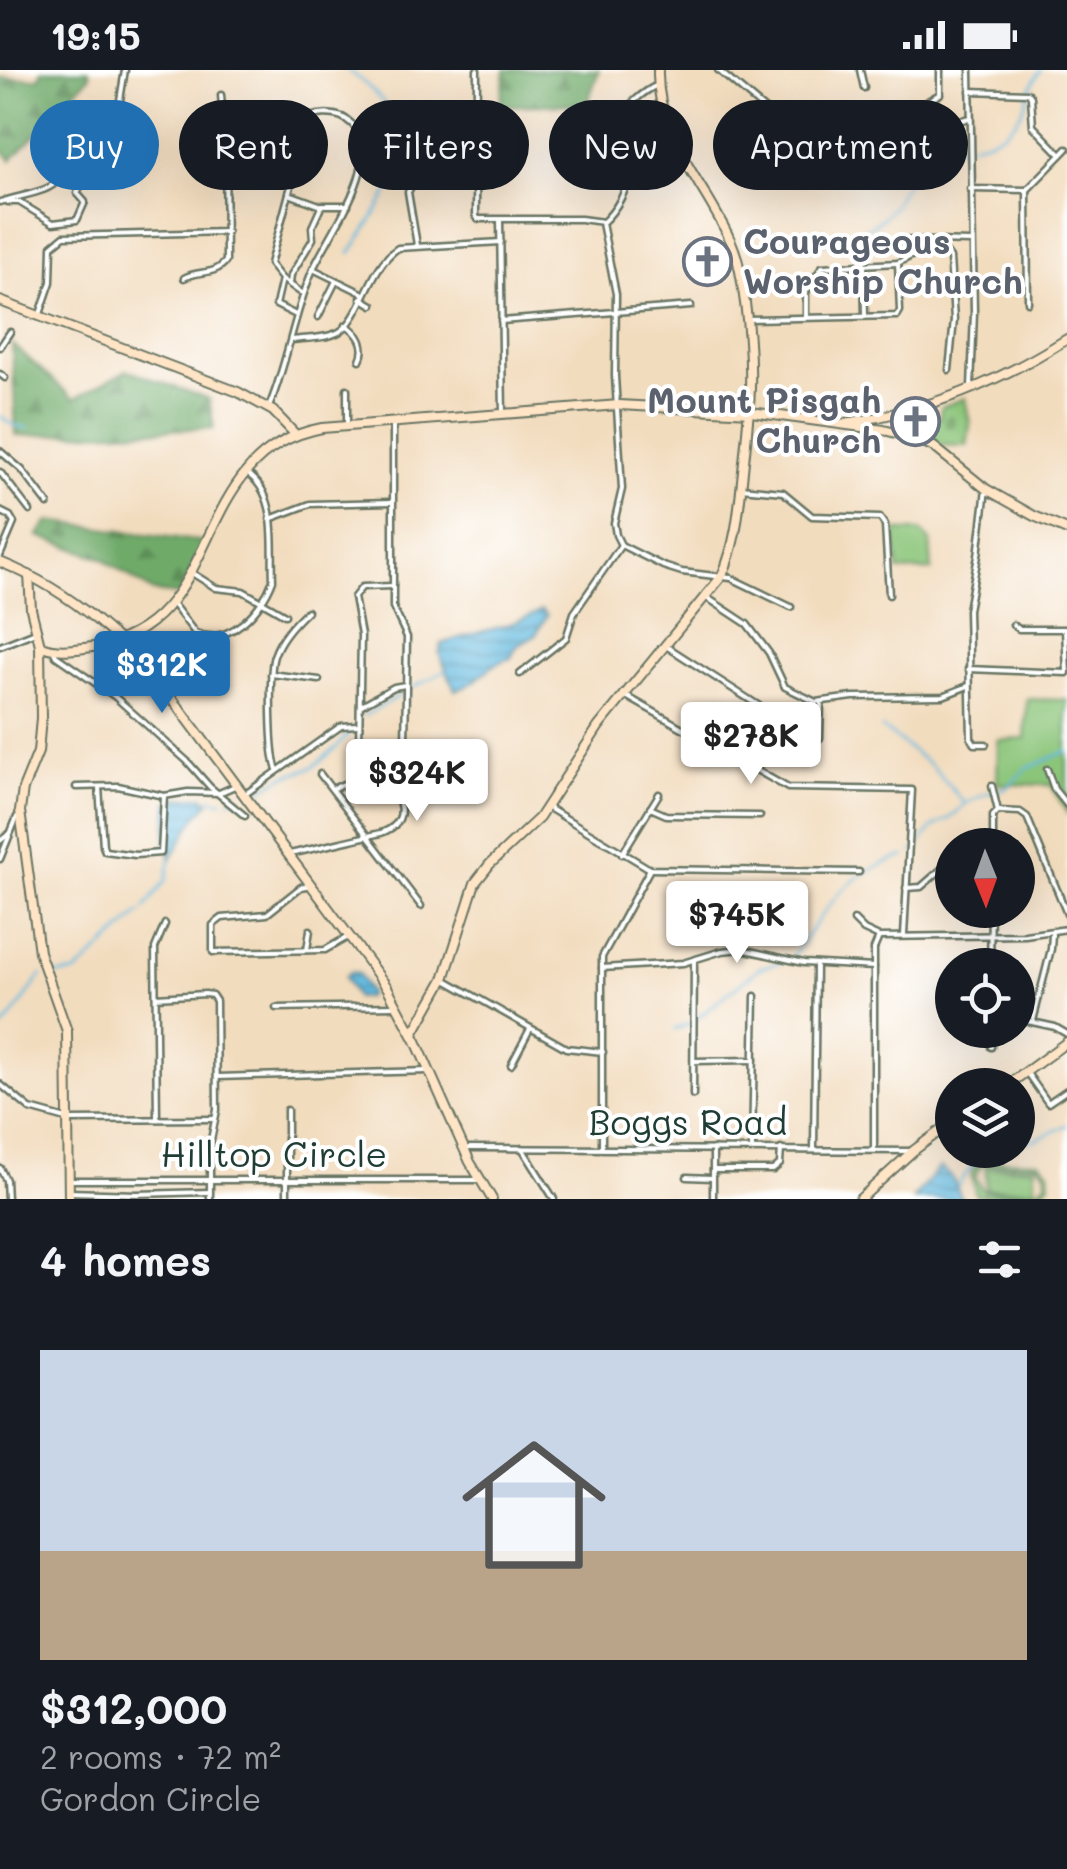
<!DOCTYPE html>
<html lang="en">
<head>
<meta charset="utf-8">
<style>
	body { margin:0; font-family:Mali,sans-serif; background:#242831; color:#f1f3f6; height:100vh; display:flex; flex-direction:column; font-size:38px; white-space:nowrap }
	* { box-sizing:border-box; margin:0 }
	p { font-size:32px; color:#9ea1a6 }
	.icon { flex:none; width:55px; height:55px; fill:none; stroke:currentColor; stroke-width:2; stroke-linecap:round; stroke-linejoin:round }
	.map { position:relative; height:1129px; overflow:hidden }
	.drawer { display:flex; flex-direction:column; background:#171b24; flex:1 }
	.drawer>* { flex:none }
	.hud { position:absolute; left:30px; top:30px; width:1008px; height:90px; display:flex; gap:20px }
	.needle { width:65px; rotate:179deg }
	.controls { position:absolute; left:935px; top:758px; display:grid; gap:20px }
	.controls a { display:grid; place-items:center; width:100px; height:100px; border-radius:50%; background:#171b24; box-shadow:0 10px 40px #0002; font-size:50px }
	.price { position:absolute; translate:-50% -85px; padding:0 22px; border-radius:10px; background:#fff; color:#222; font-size:32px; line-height:65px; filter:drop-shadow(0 2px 5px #0008) }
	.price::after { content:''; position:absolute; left:50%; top:60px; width:30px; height:22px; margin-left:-15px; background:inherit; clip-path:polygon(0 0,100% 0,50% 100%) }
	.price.current { background:#1f6fb2; color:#fff }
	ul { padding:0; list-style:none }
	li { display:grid; align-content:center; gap:20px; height:530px; padding:0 40px }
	li span { display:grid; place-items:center; height:310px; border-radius:0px; color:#555 }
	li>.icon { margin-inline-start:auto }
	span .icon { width:180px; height:180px; fill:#fffc; stroke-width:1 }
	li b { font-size:42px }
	h2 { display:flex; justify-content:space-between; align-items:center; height:120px; padding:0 40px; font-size:42px }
	.pill { padding:0 35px; border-radius:45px; background:#171b24; box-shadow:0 10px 40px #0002; font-size:35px; line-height:90px }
	.pill.current { background:#1f6fb2; color:#fff }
	.status { display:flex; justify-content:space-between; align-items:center; height:70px; padding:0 50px; background:#171b24; direction:ltr }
	.status svg { height:28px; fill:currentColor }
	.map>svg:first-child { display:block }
</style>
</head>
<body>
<div class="status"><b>19:15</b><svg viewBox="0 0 49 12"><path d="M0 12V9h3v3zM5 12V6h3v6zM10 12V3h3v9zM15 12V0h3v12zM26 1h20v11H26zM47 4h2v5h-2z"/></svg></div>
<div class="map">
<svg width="1067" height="1129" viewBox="0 0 1067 1129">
	<defs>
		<pattern id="forest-firs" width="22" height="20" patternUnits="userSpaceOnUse" patternTransform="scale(2.5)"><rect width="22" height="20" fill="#70aa69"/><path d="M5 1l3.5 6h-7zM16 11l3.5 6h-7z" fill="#5b8c57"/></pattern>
		<pattern id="cemetery-stones" width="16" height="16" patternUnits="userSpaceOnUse" patternTransform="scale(2.5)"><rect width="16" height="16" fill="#8bc579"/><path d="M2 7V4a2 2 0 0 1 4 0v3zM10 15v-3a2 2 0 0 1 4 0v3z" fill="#71a164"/></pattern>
		<pattern id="water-rules" width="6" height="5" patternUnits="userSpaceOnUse" patternTransform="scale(2.5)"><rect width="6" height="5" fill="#62b9df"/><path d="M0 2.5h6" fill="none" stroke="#5098b6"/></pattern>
	</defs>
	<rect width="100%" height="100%" fill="#fff"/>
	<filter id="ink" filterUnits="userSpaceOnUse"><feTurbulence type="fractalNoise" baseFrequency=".01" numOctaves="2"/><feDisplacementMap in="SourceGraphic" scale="20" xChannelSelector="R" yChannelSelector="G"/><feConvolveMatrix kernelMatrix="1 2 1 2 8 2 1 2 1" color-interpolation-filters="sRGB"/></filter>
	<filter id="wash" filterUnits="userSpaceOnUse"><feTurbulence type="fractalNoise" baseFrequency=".0048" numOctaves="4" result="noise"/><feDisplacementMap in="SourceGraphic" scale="40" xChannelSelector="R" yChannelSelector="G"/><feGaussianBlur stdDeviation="2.25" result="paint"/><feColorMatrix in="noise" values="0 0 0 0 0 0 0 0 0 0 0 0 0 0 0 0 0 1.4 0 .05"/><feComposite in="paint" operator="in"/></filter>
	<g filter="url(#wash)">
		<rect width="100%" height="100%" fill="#f2dcbe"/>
		<g fill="#8bc579" stroke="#558156" stroke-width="2.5" fill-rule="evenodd">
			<polygon points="895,461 921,461 930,471 932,500 898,501"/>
			<polygon points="1027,629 1067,630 1067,743 1051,715 997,714 998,670 1025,669"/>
			<path d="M985,1090L1039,1091L1049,1100L1050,1114L1036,1125L976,1126L971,1104L976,1095ZM986,1094H1038L1046,1102V1113L1033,1122L984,1121L975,1108L979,1098Z"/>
			<rect x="986" y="1097" width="49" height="22"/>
		</g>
		<g fill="url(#forest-firs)" stroke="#48744e" stroke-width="2.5">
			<polygon points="42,0 89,0 90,6 11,90 0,77 0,8 40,8"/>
			<polygon points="505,0 599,0 587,34 500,36"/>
			<polygon points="12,274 74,329 127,300 209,329 214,358 16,366"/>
			<polygon points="49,451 206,472 179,525 153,522 101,488 38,466"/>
		</g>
		<polygon fill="url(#cemetery-stones)" stroke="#558156" stroke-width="2.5" points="965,328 970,354 967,376 936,375 932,371 933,351 940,348 941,337"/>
		<g fill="url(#water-rules)" stroke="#407b8a" stroke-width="2.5">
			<path d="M840,38L894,65C856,117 848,76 837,39Z"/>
			<path d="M541,540L547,545L535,566L516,577L511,588C488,592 477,617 455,620L439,583L442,574C475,561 512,558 541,540Z"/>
			<polygon points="203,726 209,732 193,751 171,789 166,771 168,733 173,729"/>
			<polygon points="350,902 358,903 369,923 367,927 356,928 345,907"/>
			<polygon points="940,1097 952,1107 962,1129 913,1129"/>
		</g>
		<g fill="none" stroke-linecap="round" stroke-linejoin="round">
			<g stroke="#62b9df" stroke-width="2.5">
				<path d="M348,0C374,19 402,46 404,80C406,101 363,164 350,183"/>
				<polyline points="882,79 911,105"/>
				<path d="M823,173C850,164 871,163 891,139C896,133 898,126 902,119C909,108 931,90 942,84C966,71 992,76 1013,54C1028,39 1027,16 1041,0"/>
				<polyline points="0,346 13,355 27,358"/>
				<polyline points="412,618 445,601"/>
				<polyline points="364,646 402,624"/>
				<polyline points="882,658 932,696 965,734"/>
				<polyline points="254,724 283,707 313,697 337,677 353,658"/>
				<polyline points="210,729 222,731"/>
				<polyline points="230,730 240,728"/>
				<polyline points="913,782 933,757 949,749 965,734 987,723 1007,718 1026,699 1067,681"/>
				<polyline points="144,839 166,810 170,789"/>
				<path d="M791,888C829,838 840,805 905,786"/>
				<polyline points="52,905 76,903 141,842"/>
				<polyline points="696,949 759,898 785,891"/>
				<path d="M0,960C18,943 26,924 42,905"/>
				<polyline points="675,960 690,953"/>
				<polyline points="1018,1072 1037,1069 1067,1055"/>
				<polyline points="958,1115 978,1087 991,1080"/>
			</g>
		</g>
	</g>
	<g filter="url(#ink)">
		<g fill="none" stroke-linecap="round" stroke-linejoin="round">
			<defs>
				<g id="street">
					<polyline points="477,0 476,146 478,149 581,149 603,152"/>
					<polyline points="718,0 770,44 859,96 880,97 941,56 969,48"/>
					<polyline points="860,0 864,18"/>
					<polyline points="970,0 974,243 971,317"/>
					<polyline points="970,21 1028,23 1031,27 1033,56 1061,85"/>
					<polyline points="919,36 940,24 940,0"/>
					<path d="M665,51C626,79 637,122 602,153L616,224L615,306L622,419L614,453L616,465L621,475L663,496L682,502L731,508L791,537"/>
					<path d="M557,60C577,56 602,54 619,43C635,33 640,22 658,15"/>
					<polyline points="970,119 1027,120 1067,79"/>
					<polyline points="1027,120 1028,232"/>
					<polyline points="289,124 322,136"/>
					<path d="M0,132C60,115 60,124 75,61L119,36L125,0"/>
					<polyline points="8,132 19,132 53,153 77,150 85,132 77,123 88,102 81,92 69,90"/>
					<polyline points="500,150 503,345"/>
					<polyline points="895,170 970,172"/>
					<polyline points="417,175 408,122 418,105"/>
					<polyline points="864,193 865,246"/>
					<polyline points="313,199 362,223"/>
					<path d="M184,208C199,199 214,207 226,191L225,73L221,25"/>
					<polyline points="282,209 276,235 296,245"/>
					<polyline points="290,214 291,205 313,169 312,157 322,135 348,135"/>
					<polyline points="361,228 373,235"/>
					<polyline points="806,246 806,222 822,197 898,193 915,184 947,184 950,188 954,250 949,300"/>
					<polyline points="39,247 51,212 52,176 64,166 227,162"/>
					<polyline points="318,247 336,211"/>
					<polyline points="747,249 897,246 900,241 898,193"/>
					<polyline points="501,251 691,236"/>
					<path d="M346,255C359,263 367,276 360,290"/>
					<path d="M292,270C306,268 326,269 339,262C362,249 368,198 398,178L501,172"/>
					<polyline points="0,277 10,262"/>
					<polyline points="0,304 5,308"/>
					<polyline points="347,319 347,356"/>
					<path d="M269,337C287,294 293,248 311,204C324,169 388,92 352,54C336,38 312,45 293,52L284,69L292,97V112L270,194L282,209L303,224"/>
					<polyline points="393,355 393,537 407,567 405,672"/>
					<polyline points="0,381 22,400 48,434"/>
					<polyline points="0,402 30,441"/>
					<polyline points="741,418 783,422 812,446 880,448 885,455 889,525"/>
					<polyline points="0,441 10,446 14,453 0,486"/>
					<polyline points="270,449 310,434 392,432"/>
					<polyline points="192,503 216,518 243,521 285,545"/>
					<polyline points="706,527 747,554 769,583 785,617 816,632 853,627 943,626 968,616"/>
					<path d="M172,533L195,563C229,577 262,540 273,510C271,475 280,423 245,402"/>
					<polyline points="0,576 38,561"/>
					<polyline points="666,576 775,646"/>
					<polyline points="53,580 56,586 114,626 187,691 210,717 245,746"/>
					<polyline points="968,599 1067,603 1065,559 1019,559 1013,555"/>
					<polyline points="271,604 319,610"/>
					<polyline points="520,604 566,568 574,543 621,475"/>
					<polyline points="626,626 788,718 912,720 904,865"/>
					<polyline points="360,636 394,617 405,615"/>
					<polyline points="820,668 821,633"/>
					<polyline points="986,674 975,674 971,668 968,540 978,486 986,419"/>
					<polyline points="359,675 361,565 354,527 362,517 393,516"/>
					<path d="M277,699C270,686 269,601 274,586C280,568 293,554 307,541"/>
					<polyline points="1047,699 1054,719 1067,735"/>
					<polyline points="320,704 421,836"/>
					<polyline points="992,716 998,741 993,746 993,775"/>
					<polyline points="76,717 118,716 164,726 188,722 219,723 237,715"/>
					<polyline points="99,717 103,776 105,781 135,785 161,783 164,726"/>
					<polyline points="244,725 341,656 357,655"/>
					<polyline points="547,737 650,799 859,802"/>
					<polyline points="650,738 666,745 760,746"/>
					<polyline points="998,741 1020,742 1027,747 1067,844"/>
					<polyline points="0,771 9,764"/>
					<path d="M290,784L381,763C404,755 406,738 392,718L346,713L332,719"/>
					<polyline points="622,784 659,724"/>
					<polyline points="0,789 17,747"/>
					<polyline points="307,816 301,817 267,844 222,848 213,855 213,882 325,880 346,868"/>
					<polyline points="906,818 921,817 952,790"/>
					<polyline points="854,850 864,860 879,867 1025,865 1067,859"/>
					<polyline points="307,880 310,860"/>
					<polyline points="990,895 991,840"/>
					<polyline points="602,898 683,893 722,881 741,879 804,893 874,897"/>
					<polyline points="444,909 566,978 603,982"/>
					<polyline points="156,927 205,924 212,925 216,931 217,1040 210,1075 210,1129"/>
					<polyline points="276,938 396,936"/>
					<polyline points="1018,949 1055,957 1067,964"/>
					<polyline points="1033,951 1051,879 1052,864"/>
					<polyline points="991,960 991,977"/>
					<polyline points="694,991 754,990"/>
					<polyline points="511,995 530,959"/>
					<polyline points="1027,1003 1048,1033 1067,1020"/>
					<polyline points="218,1007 428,1001"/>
					<polyline points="0,1014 30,1039 70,1050 214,1049"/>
					<polyline points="693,1025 694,891"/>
					<polyline points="287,1040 287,1129"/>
					<polyline points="157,1048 155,878 165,854"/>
					<polyline points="602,1076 602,887 650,799"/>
					<polyline points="468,1078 913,1081"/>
					<polyline points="522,1078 554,1129"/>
					<polyline points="752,1078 755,926"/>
					<polyline points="814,1079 816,894"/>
					<polyline points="874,1080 874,879 879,867"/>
					<polyline points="0,1098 6,1110 7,1129"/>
					<polyline points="713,1100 773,1100 780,1094 781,1079"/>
					<polyline points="687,1107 712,1108"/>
					<polyline points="69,1110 479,1110"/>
					<polyline points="69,1122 137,1124 209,1122"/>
					<polyline points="713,1129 713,1079"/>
				</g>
				<g id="secondary">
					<polyline points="0,231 238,322 273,341 295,364"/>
					<path d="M846,353C930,340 995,314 1067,269"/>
					<path d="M0,492C74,522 129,573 177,635L387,917L416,971L470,1092L492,1129"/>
					<polyline points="29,505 31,539 40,575 41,648 38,682 23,719 20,741 39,882 67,961 69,1129"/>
					<path d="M40,575C56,583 76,579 93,577C229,556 185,384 322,358L619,335L751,342L884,360L915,368L934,377L986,419L1034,446L1067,460"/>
					<path d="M413,964L444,909L475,813L490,794L539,748L599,656L722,506C737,471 739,438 743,401C750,338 754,298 745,233C742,213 740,193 732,174C707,115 656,68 658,0"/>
					<polyline points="1008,1015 1067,972"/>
					<polyline points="860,1129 913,1081 952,1052"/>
				</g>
			</defs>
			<use href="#street" stroke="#697564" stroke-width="9"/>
			<use href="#secondary" stroke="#697564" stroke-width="12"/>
			<use href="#street" stroke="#fff" stroke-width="4"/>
			<use href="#secondary" stroke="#ffe4c6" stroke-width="8"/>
		</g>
	</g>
	<defs>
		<symbol id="church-ring" viewBox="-11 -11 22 22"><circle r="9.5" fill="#fff" stroke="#6b7280" stroke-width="1.5"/><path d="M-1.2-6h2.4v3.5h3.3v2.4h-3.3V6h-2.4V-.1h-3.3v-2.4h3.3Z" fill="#6b7280"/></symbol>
	</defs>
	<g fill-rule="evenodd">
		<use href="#church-ring" x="680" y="164" width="55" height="55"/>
		<use href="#church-ring" x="888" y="324" width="55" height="55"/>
	</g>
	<g text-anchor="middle" stroke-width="8" stroke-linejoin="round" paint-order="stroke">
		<g font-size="35" font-weight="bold" fill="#5b616d" stroke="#fff" text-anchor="start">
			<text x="743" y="184">Courageous<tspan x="743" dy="40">Worship Church</tspan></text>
			<text x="881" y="343" text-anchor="end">Mount Pisgah<tspan x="881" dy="40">Church</tspan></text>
		</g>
		<g font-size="35" fill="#1f3d34" stroke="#fff">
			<text x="688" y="1065">Boggs Road</text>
			<text x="274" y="1097">Hilltop Circle</text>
		</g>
	</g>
</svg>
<div class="controls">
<a><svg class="needle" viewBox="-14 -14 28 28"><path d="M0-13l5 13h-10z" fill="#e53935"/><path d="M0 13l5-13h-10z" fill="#9ea1a6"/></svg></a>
<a><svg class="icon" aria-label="locate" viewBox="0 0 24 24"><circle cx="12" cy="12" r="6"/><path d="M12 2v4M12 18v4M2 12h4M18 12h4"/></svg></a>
<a><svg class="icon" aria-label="layers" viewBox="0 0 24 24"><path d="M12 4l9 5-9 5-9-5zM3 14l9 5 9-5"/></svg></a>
</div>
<b class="price current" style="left:162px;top:646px">$312K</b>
<b class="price" style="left:751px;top:717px">$278K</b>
<b class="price" style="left:417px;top:754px">$324K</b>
<b class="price" style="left:737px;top:896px">$745K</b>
<div class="hud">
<a class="pill current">Buy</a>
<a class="pill">Rent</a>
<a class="pill">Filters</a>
<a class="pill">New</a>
<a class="pill">Apartment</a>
</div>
</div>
<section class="drawer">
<h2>4 homes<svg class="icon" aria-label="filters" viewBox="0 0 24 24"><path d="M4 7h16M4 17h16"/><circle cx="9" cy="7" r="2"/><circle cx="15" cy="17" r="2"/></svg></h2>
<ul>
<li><span style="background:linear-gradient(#c9d6e8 65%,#b9a48a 0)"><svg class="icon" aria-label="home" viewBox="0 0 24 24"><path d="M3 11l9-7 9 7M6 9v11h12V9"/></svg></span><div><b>$312,000</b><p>2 rooms · 72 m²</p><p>Gordon Circle</p></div></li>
</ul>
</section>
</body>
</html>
